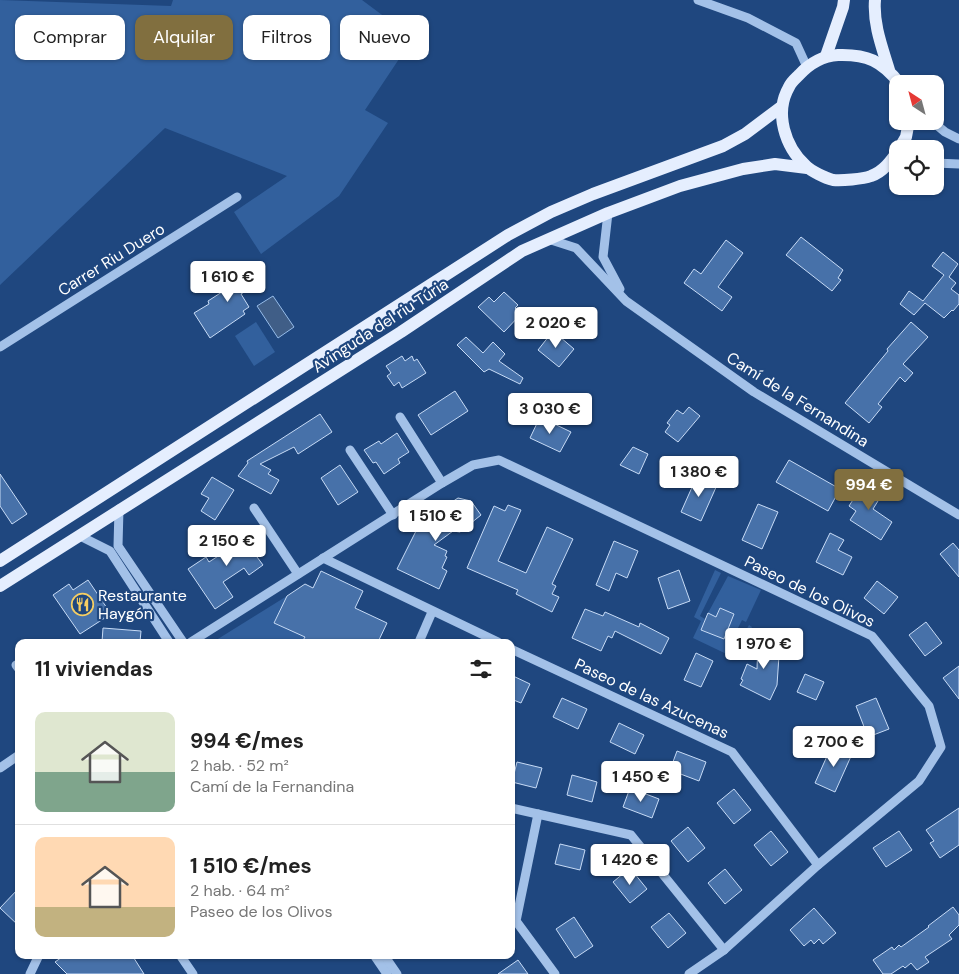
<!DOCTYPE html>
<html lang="es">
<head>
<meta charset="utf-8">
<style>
	body { margin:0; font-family:"DM Sans",sans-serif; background:#f6f6f6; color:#222; height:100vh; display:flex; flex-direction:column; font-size:19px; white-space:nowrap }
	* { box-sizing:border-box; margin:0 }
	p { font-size:16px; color:#767676 }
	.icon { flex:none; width:28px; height:28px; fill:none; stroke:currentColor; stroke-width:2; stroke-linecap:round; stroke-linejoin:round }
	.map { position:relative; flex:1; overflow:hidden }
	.side { position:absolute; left:15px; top:639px; width:500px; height:320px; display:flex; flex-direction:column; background:#fff; border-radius:10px; box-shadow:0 1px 4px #0004 }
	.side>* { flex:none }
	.hud { position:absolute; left:15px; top:15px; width:500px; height:45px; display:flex; gap:10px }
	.needle { width:32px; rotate:324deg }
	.tools { position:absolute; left:889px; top:75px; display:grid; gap:10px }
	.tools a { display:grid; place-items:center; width:55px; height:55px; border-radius:10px; background:#fff; box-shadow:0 1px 4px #0004; font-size:25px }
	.price { position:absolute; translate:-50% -42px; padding:0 11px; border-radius:5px; background:#fff; color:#222; font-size:16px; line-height:32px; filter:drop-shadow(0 1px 2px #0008) }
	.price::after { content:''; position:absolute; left:50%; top:30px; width:15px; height:11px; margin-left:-8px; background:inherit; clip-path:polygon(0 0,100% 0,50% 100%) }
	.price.on { background:#816f3f; color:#fff }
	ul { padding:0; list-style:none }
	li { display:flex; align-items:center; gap:15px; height:125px; padding:0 20px }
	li+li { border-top:1px solid #e0e0e0 }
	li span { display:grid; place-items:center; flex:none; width:140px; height:100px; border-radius:10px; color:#555 }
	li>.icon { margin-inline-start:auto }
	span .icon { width:60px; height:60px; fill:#fffc; stroke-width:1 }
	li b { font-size:21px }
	h2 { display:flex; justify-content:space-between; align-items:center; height:60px; padding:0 20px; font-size:21px }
	.tag { padding:0 18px; border-radius:10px; background:#fff; box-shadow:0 1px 4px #0004; font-size:18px; line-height:45px }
	.tag.on { background:#816f3f; color:#fff }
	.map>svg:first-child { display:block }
</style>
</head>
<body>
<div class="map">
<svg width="959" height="974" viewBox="0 0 959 974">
	<rect width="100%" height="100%" fill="#1f477f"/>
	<g fill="#32609d">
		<polygon points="0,0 171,6 173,0 362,0 413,38 365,110 388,123 339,196 261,254 234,212 287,176 165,128 0,285"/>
		<polygon points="256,322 275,352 254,366 235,336"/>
		<polygon points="715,570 721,573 700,616 705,619 702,628 715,634 714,635 724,639 734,614 720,608 716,617 708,613 728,576 761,590 746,622 742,620 733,638 740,641 749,625 752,627 737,659 693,638 701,621 694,617"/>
		<polygon points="287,596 274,623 305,637 302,642 213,642"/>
	</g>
	<polygon fill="#405e87" stroke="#96bce9" points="273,296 294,327 278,338 257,306"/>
	<g fill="#4771a9" stroke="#c7dbf6">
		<polygon points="801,237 843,270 838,278 841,280 832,291 786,255"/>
		<polygon points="726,240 743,253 718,287 732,297 722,311 684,283 694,269 701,274"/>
		<polygon points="943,252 958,264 949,277 956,283 951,289 959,295 959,304 953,311 952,310 944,318 925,303 914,315 900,304 909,291 923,301 944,275 932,266"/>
		<polygon points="252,263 263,280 241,294 249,307 243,311 245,314 210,338 194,313 209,304 208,301 239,281 234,274"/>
		<polygon points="504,292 518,305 515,308 521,314 504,332 478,307 489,297 494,302"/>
		<polygon points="911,322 928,337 903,364 913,373 905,382 900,377 878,404 882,407 869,423 845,403 888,351 887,349"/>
		<polygon points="553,331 574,349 559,367 538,350"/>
		<polygon points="466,337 483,353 493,342 505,354 499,361 523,378 520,384 489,369 484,372 457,345"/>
		<polygon points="402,356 405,361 412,356 414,361 417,359 426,373 402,388 399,382 394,386 387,376 391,373 386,366"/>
		<polygon points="455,391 468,411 431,435 418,415"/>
		<polygon points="689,407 700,416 678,442 665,432 670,425 667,423 677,410 683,414"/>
		<polygon points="320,414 332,432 298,454 294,447 260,464 271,470 268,474 279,480 271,494 238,476 248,463 247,461"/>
		<polygon points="540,417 571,432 560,452 530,438"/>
		<polygon points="397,433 409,452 398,459 400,463 384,474 376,462 373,463 364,450 379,441 381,444"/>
		<polygon points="633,447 648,454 639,474 620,465"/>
		<polygon points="789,460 840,489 828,511 776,482"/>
		<polygon points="340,465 358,492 338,505 321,478"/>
		<polygon points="0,474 27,514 12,524 0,506"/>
		<polygon points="697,476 717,485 701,521 681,512"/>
		<polygon points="212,477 234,490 215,520 201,511 209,498 201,494"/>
		<polygon points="865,481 883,493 873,509 892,522 881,540 850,520 856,511 849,506"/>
		<polygon points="458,498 471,501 481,515 460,532 453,531 434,545 447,551 445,556 447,557 442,568 447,571 439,589 397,569 420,523"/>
		<polygon points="758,504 778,512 762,549 742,540"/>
		<polygon points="508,505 521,510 498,561 526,573 547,527 573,539 552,584 556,586 552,594 559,597 552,612 516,594 518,590 467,568 494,506 505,511"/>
		<polygon points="250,526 263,546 254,553 263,565 249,575 244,568 223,582 233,597 215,609 188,569 206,557 209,562 229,549 225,544"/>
		<polygon points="830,533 844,540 838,550 852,557 843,575 816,562"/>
		<polygon points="614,541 638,551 627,578 616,573 609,591 596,585"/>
		<polygon points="953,543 959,550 959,577 940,554"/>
		<polygon points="679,570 690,601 668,609 658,578"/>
		<polygon points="321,571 363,591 355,608 387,623 378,642 302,642 305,637 274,623 287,596 305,584 313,588"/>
		<polygon points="88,580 111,614 80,634 53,595 69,584 73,590"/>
		<polygon points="877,581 898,597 884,614 864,598"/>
		<polygon points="720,608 734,614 724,639 701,630 708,613 716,617"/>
		<polygon points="585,609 603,616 605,612 639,627 640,623 669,638 661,654 615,631 612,638 608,636 601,651 572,638"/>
		<polygon points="926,622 942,643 925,656 909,635"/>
		<polygon points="103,628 141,631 140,642 102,642"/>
		<polygon points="758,640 780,641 777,685 770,700 740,685 743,680 741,679 747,664 757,669"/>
		<polygon points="696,653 713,661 701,687 684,680"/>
		<polygon points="959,666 959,699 943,678"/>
		<polygon points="805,674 824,682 816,700 797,692"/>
		<polygon points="511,675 530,684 521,703 511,699"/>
		<polygon points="562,698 587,709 578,729 553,717"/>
		<polygon points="876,698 889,729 868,737 856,706"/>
		<polygon points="619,723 644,735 635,754 610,742"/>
		<polygon points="832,745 852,754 835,792 815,783"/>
		<polygon points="677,751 706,762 699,781 670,770"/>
		<polygon points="517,762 542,768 536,788 512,782"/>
		<polygon points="572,775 597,782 592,802 567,795"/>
		<polygon points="630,788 659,799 652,818 623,807"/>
		<polygon points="734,789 751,810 734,824 717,803"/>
		<polygon points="959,808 959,845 940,858 930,843 934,841 926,830"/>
		<polygon points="688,827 705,848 688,862 671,841"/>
		<polygon points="771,831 788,852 771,866 754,845"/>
		<polygon points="899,831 912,850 886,867 873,848"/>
		<polygon points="560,844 585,850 580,870 555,864"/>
		<polygon points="630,868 647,889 630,903 613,882"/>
		<polygon points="725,869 742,890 725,904 708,883"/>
		<polygon points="19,888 19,926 0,908"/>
		<polygon points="953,907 959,915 959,925 949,935 952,939 925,957 929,962 917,970 911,963 905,968 903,966 891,974 883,974 873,960 892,947 894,950 899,945 901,947 929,927 928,926"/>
		<polygon points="814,908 836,933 823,944 819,939 814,944 811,940 804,946 790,930"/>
		<polygon points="669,913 686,933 668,948 651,927"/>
		<polygon points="574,917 593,946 575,958 556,929"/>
		<polygon points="65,955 132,955 144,974 67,974 55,962"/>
		<polygon points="518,960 528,974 498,974"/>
	</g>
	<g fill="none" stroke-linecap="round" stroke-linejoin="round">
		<g stroke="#a3c1e8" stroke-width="9">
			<polyline points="698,0 748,18 796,43 807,67"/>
			<polyline points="932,121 945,132 959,139"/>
			<polyline points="935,163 959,164"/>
			<polyline points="608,213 603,257 620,289"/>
			<polyline points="548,239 576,248 626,301 754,392 959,515"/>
			<polyline points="0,347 237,197"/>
			<polyline points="400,417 442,483"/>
			<polyline points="350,450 393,515"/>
			<polyline points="254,508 298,574"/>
			<polyline points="119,509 118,546 183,642"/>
			<polyline points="80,536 110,551 169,642"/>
			<polyline points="323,558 498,642"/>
			<polyline points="191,642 442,483 473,465 499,460 872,636 929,706 941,747 919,781 818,865 724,950 689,974"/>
			<polyline points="419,642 432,612"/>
			<polyline points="511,649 732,752 818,865"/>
			<polyline points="16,665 19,669"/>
			<polyline points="0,768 19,755"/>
			<polyline points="511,808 631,835 724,950"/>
			<polyline points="538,814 516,921 555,974"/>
			<polyline points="180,955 193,974"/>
			<polyline points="374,955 387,974"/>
			<polyline points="384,955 397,974"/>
			<polyline points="30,974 39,955"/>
		</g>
		<g stroke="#e5eefe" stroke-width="12">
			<path d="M875,0C873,24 882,47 889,70"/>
			<polyline points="826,56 843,7 844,0"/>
			<polyline points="899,149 906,137 909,121"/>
			<path d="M898,151C891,161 883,172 871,176C863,179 841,181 833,180C825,178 811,171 806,166C785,147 774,113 789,87C791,82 795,79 799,75C810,63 822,56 838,55C867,54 882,61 900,84"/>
			<polyline points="0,561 508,235 551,212 593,194 723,146 745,134 781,107"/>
			<polyline points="0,586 401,332 522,251 608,213 680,186 743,169 775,164 807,168"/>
		</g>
	</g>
	<defs>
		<symbol id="restaurant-ring" viewBox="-11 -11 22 22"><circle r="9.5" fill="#1f477f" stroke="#f6ce63" stroke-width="1.5"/><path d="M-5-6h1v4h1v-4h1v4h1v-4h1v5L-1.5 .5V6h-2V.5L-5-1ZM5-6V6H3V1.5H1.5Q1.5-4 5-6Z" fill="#f6ce63"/></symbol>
	</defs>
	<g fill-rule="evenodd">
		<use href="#restaurant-ring" x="70" y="592" width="25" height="25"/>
	</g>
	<g text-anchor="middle" stroke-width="4.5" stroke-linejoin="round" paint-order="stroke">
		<g font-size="16" fill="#fff" stroke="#1f477f">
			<text transform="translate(111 259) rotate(-32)" y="6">Carrer Riu Duero</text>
			<text transform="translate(380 325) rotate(-33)" y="6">Avinguda del riu Túria</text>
			<text transform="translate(798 399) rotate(32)" y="6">Camí de la Fernandina</text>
			<text transform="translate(810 591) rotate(26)" y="6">Paseo de los Olivos</text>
			<text transform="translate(652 698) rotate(25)" y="6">Paseo de las Azucenas</text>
		</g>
		<g font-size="16" fill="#fff" stroke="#1f477f" text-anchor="start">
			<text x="98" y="601">Restaurante<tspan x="98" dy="18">Haygón</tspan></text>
		</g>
	</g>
</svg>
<div class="tools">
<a><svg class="needle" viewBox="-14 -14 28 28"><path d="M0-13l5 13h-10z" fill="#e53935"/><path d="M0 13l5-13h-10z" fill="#767676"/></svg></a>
<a><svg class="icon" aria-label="locate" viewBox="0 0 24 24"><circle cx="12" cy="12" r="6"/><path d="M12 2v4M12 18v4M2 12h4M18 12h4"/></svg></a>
</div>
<b class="price" style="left:228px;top:303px">1 610 €</b>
<b class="price" style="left:556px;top:349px">2 020 €</b>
<b class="price" style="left:550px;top:435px">3 030 €</b>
<b class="price" style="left:699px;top:498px">1 380 €</b>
<b class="price on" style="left:869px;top:511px">994 €</b>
<b class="price" style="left:436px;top:542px">1 510 €</b>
<b class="price" style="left:227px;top:567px">2 150 €</b>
<b class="price" style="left:764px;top:670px">1 970 €</b>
<b class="price" style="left:834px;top:768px">2 700 €</b>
<b class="price" style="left:641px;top:803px">1 450 €</b>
<b class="price" style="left:630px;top:886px">1 420 €</b>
<div class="hud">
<a class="tag">Comprar</a>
<a class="tag on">Alquilar</a>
<a class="tag">Filtros</a>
<a class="tag">Nuevo</a>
</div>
<section class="side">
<h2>11 viviendas<svg class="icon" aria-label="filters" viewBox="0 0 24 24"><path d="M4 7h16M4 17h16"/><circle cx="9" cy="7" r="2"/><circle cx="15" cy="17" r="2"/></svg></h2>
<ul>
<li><span style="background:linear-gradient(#dfe7d0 60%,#7fa58c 0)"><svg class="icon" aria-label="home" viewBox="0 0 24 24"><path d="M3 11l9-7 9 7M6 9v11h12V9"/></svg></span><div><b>994 €/mes</b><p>2 hab. · 52 m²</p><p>Camí de la Fernandina</p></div></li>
<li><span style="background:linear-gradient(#ffd9b3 70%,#c2b280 0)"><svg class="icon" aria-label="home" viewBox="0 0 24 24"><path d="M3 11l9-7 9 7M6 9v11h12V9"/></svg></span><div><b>1 510 €/mes</b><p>2 hab. · 64 m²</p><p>Paseo de los Olivos</p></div></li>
</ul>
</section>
</div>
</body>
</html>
